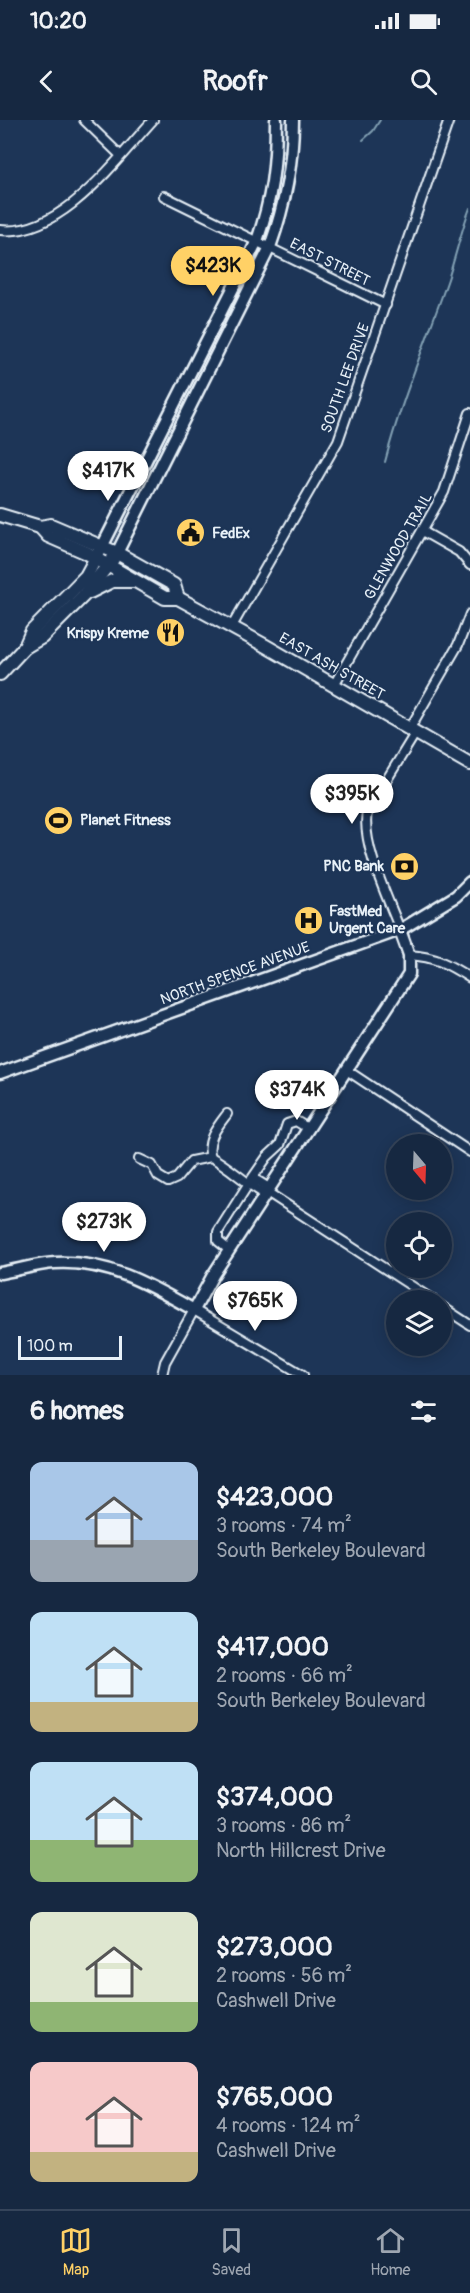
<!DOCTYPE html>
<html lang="en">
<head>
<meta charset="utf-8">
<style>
	body { margin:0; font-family:Pangolin,sans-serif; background:#1f3048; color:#f1f3f6; height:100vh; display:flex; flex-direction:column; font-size:22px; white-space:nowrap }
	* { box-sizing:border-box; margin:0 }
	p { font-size:20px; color:#9ea6b1 }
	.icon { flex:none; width:33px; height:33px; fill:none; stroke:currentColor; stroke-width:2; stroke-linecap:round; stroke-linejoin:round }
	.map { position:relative; height:1255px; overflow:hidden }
	.side { display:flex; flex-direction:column; background:#162841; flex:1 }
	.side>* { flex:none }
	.needle { width:39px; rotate:161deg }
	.fabs { position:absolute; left:386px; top:1014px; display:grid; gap:12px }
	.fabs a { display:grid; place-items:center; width:66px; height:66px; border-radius:50%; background:#162841; box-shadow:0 3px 15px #0003,0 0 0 2px #35445a; font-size:30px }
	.scale { position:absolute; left:18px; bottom:15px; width:104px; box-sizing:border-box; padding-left:6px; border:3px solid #e8f1f8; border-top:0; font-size:16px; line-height:21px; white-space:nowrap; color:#e8f1f8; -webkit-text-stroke:4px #1d3557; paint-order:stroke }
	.price { position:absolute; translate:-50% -51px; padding:0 14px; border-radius:21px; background:#fff; color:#222; font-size:20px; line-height:39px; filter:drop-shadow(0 2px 3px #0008) }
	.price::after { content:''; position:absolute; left:50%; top:36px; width:18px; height:14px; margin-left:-9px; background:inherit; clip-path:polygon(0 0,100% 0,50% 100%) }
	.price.active { background:#ffd166; color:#111 }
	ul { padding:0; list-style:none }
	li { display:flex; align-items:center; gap:18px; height:150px; padding:0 30px }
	li span { display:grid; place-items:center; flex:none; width:168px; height:120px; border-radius:12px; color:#555 }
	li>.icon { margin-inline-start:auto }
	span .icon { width:72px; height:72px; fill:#fffc; stroke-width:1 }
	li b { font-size:26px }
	h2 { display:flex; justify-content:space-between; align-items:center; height:72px; padding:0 30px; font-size:26px }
	.status { display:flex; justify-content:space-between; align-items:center; height:42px; padding:0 30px; background:#162841; direction:ltr }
	.status svg { height:16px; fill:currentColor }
	header { display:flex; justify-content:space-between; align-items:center; height:78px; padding:0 30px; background:#162841; font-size:27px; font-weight:700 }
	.tab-bar { display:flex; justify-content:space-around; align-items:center; height:84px; border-top:2px solid #35445a; background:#162841; font-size:16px; color:#9ea6b1 }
	.tab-bar a { display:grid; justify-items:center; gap:3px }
	.tab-bar .active { color:#ffd166 }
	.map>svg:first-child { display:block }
</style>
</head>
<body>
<div class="status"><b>10:20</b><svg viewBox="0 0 49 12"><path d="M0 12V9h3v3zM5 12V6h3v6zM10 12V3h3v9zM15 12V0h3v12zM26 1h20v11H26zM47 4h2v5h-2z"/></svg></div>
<header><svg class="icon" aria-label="back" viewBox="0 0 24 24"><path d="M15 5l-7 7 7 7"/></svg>Roofr<svg class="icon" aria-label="search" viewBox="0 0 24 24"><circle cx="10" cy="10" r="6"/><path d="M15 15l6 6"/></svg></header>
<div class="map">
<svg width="470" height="1255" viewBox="0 0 470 1255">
	<rect width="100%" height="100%" fill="#1d3557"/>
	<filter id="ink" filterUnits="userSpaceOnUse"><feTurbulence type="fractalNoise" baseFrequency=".0167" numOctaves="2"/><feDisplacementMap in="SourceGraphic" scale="12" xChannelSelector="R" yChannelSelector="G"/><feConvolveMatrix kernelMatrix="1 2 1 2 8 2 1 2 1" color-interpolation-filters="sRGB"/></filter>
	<g filter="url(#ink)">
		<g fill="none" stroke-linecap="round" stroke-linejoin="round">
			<g stroke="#83a1b4" stroke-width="2">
				<polyline points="363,20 373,11 380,0"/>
				<path d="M385,342C401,280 427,220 448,159C456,135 461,111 470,88"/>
			</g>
			<defs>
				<g id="street">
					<polyline points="84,0 120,35"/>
					<polyline points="164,76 386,185"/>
					<path d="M0,110C61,117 116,40 153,0"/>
					<polyline points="422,411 459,432 470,445"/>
					<polyline points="231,508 338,321 449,0"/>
					<polyline points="334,565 444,372 470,293"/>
					<polyline points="410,608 458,525 470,494"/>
					<path d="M400,810C388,778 361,724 367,692L416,612"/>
					<path d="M409,835C436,837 448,844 470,858"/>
					<polyline points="348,951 470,1032"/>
					<path d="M227,994C218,1006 205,1021 211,1037C230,1047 246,1064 265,1074"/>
					<polyline points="139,1039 152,1045 158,1056 168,1062 177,1058 191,1041 211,1037"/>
					<polyline points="249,1063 258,1061 269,1068"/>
					<polyline points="267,1072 433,1180"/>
					<polyline points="229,1130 218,1121 218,1112 249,1063 267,1037 280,1025 287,1004 296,1001 309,1009"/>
					<polyline points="441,1186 470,1205"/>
					<polyline points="162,1255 165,1242 194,1190 303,1255"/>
				</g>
				<g id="secondary">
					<path d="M102,427L257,121C272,78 276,45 276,0"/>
					<path d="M117,433L270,127C285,85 293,45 293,0"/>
					<polyline points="0,953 400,810 456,776 470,762"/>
					<path d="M0,1153C18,1150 37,1144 55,1143C108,1140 150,1165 194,1190L213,1155L409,854V835L400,810"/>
				</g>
				<g id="primary">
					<polyline points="0,395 40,407 51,405 117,433 174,465 178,478"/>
					<polyline points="40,407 48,416 87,433 165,478 178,478 264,525 470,644"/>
					<polyline points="90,472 112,461 133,461"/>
					<polyline points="25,527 32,511 86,456 99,432"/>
					<polyline points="0,554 25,527 42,517 84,475 113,439"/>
				</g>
			</defs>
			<use href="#street" stroke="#e8f1f8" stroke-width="12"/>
			<use href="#secondary" stroke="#e8f1f8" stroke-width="15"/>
			<use href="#primary" stroke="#e8f1f8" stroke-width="16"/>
			<use href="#street" stroke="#1d3557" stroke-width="8"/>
			<use href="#secondary" stroke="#1d3557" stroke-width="10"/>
			<use href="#primary" stroke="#1d3557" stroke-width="12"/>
		</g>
	</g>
	<defs>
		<symbol id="civic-disc" viewBox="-11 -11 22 22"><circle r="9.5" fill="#ffd166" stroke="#1d3557"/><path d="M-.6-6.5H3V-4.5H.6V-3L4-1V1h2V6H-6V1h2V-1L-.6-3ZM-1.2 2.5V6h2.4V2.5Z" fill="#111"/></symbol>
		<symbol id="restaurant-disc" viewBox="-11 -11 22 22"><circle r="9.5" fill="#ffd166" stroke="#1d3557"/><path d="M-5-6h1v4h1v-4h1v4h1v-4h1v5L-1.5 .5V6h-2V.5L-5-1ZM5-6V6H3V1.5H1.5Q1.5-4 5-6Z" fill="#111"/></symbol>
		<symbol id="stadium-disc" viewBox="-11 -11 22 22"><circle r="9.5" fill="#ffd166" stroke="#1d3557"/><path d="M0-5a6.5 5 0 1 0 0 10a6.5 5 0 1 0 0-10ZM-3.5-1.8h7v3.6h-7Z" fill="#111"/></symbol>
		<symbol id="bank-disc" viewBox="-11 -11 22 22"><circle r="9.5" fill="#ffd166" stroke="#1d3557"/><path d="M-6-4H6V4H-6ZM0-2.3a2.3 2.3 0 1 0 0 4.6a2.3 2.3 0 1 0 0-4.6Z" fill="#111"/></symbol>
		<symbol id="hospital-disc" viewBox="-11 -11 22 22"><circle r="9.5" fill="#ffd166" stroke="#1d3557"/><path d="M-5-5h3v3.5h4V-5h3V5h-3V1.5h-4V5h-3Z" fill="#111"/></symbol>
	</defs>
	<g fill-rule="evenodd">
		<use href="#civic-disc" x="174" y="396" width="33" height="33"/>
		<use href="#restaurant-disc" x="154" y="496" width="33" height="33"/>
		<use href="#stadium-disc" x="42" y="684" width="33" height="33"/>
		<use href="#bank-disc" x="388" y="730" width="33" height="33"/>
		<use href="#hospital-disc" x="292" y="784" width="33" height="33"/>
	</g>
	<g text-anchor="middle" stroke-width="4.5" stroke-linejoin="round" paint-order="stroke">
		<g font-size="15" fill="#e8f1f8" stroke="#1d3557">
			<text transform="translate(330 142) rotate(27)" y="5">EAST STREET</text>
			<text transform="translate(345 258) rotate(-70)" y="5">SOUTH LEE DRIVE</text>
			<text transform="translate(398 426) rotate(-60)" y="5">GLENWOOD TRAIL</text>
			<text transform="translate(332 546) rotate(30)" y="5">EAST ASH STREET</text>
			<text transform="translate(235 853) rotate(-20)" y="5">NORTH SPENCE AVENUE</text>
		</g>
		<g font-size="15" font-weight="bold" fill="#e8f1f8" stroke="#1d3557" text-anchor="start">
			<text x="212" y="418">FedEx</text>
			<text x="149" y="518" text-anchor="end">Krispy Kreme</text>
			<text x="80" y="705">Planet Fitness</text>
			<text x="384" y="751" text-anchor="end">PNC Bank</text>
			<text x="329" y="796">FastMed<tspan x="329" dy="17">Urgent Care</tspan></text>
		</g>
	</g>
</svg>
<div class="fabs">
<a><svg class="needle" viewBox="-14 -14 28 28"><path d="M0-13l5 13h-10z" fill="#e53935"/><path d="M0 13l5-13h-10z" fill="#9ea6b1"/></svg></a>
<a><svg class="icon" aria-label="locate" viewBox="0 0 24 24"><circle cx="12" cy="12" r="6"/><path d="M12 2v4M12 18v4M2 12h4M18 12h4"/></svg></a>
<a><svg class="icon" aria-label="layers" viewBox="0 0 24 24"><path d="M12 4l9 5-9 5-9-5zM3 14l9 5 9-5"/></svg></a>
</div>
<div class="scale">100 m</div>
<b class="price active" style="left:213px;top:177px">$423K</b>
<b class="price" style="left:108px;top:382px">$417K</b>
<b class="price" style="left:352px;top:705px">$395K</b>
<b class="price" style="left:297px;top:1001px">$374K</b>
<b class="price" style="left:104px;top:1133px">$273K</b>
<b class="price" style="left:255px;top:1212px">$765K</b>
</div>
<section class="side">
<h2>6 homes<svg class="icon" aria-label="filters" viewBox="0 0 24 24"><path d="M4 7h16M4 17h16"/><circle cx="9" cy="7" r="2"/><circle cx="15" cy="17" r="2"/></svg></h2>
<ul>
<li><span style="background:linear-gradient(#a9c7e8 65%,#9aa5b1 0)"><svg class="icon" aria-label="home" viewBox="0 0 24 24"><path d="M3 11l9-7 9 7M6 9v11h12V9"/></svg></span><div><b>$423,000</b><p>3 rooms · 74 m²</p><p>South Berkeley Boulevard</p></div></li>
<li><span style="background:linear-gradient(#bfe0f5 75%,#c2b280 0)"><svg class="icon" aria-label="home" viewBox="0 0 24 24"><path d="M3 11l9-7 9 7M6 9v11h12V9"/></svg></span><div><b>$417,000</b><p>2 rooms · 66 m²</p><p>South Berkeley Boulevard</p></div></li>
<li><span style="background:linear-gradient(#bfe0f5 65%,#8fb573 0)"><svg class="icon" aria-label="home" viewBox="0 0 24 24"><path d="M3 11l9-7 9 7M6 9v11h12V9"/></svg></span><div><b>$374,000</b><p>3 rooms · 86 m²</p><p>North Hillcrest Drive</p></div></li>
<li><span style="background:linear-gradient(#dfe7d0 75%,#8fb573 0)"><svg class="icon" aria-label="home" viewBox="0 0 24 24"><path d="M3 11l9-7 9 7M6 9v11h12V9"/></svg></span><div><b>$273,000</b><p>2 rooms · 56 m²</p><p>Cashwell Drive</p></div></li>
<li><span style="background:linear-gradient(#f6c9c9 75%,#c2b280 0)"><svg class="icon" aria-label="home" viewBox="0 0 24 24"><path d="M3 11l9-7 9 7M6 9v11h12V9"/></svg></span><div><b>$765,000</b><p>4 rooms · 124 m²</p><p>Cashwell Drive</p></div></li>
</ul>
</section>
<nav class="tab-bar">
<a class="active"><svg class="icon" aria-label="map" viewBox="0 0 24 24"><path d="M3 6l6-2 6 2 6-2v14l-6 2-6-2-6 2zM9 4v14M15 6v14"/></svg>Map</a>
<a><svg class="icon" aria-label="saved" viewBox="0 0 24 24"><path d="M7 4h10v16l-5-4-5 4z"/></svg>Saved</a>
<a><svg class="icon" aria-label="home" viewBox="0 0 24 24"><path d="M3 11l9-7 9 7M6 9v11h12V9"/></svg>Home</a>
</nav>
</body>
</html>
